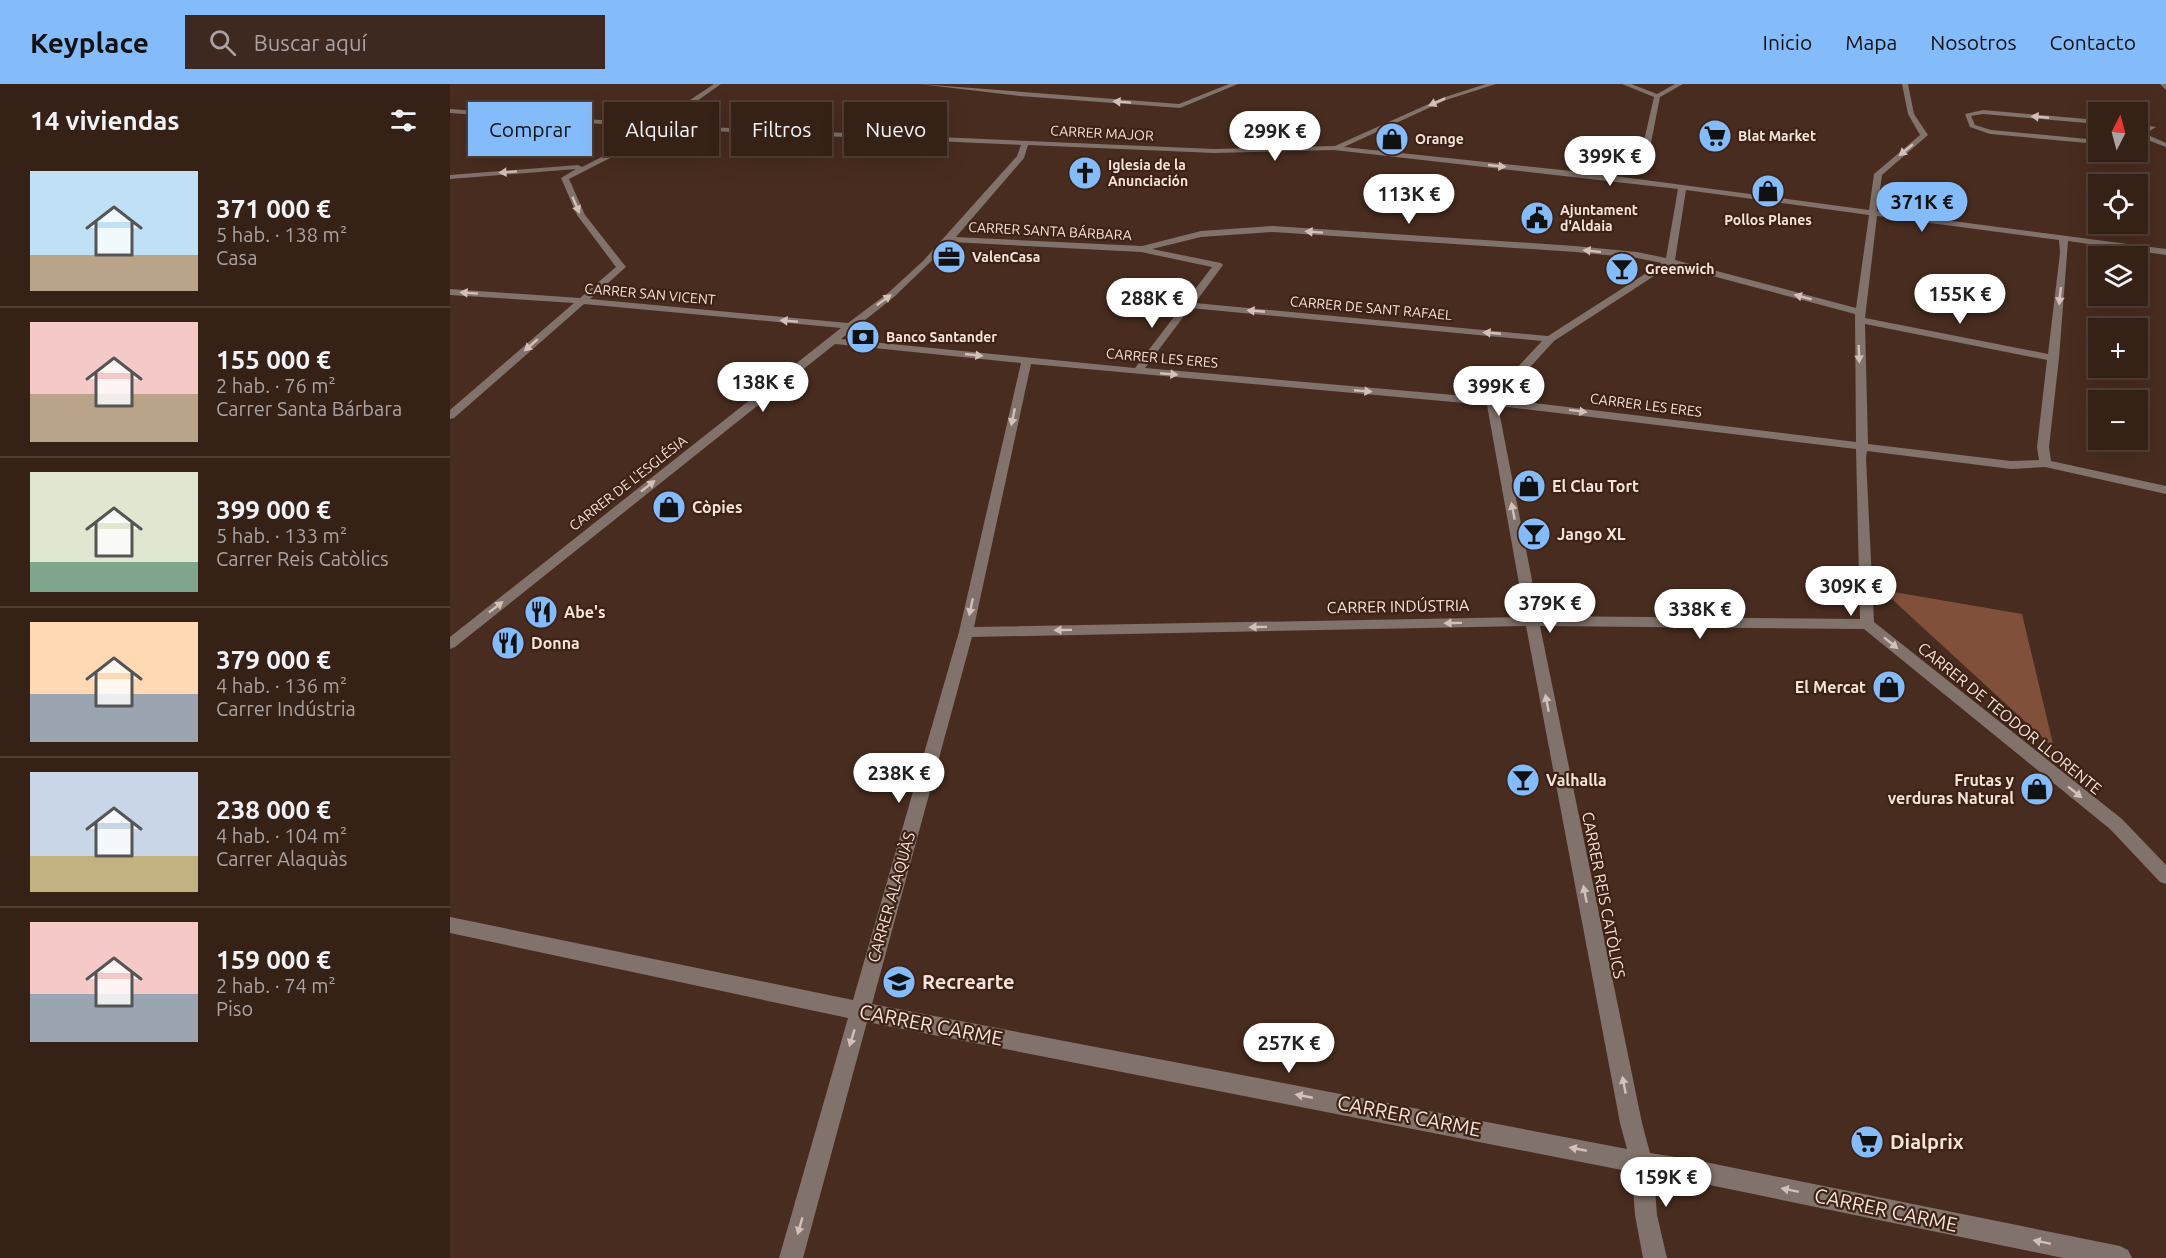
<!DOCTYPE html>
<html lang="es">
<head>
<meta charset="utf-8">
<style>
	body { margin:0; font-family:Ubuntu,sans-serif; background:#3d2920; color:#f1f3f6; height:100vh; display:flex; flex-direction:column; font-size:22px; white-space:nowrap }
	* { box-sizing:border-box; margin:0 }
	p { font-size:20px; color:#aaa3a1 }
	.icon { flex:none; width:33px; height:33px; fill:none; stroke:currentColor; stroke-width:2; stroke-linecap:round; stroke-linejoin:round }
	.map { position:relative; flex:1; overflow:hidden }
	.drawer { display:flex; flex-direction:column; background:#362117; width:450px }
	.drawer>* { flex:none }
	.hud { position:absolute; left:18px; top:18px; width:570px; height:54px; display:flex; gap:12px }
	.needle { width:39px; rotate:6deg }
	.tools { position:absolute; left:1638px; top:18px; display:grid; gap:12px }
	.tools a { display:grid; place-items:center; width:60px; height:60px; border-radius:0px; background:#362117; box-shadow:0 6px 24px #0002,0 0 0 2px #503e36; font-size:30px }
	.price { position:absolute; translate:-50% -51px; padding:0 14px; border-radius:21px; background:#fff; color:#222; font-size:20px; line-height:39px; filter:drop-shadow(0 2px 3px #0008) }
	.price::after { content:''; position:absolute; left:50%; top:36px; width:18px; height:14px; margin-left:-9px; background:inherit; clip-path:polygon(0 0,100% 0,50% 100%) }
	.price.current { background:#84bcfb; color:#111 }
	ul { padding:0; list-style:none }
	li { display:flex; align-items:center; gap:18px; height:150px; padding:0 30px }
	li+li { border-top:2px solid #503e36 }
	li span { display:grid; place-items:center; flex:none; width:168px; height:120px; border-radius:0px; color:#555 }
	li>.icon { margin-inline-start:auto }
	span .icon { width:72px; height:72px; fill:#fffc; stroke-width:1 }
	li b { font-size:26px }
	h2 { display:flex; justify-content:space-between; align-items:center; height:72px; padding:0 30px; font-size:26px }
	.pill { padding:0 21px; border-radius:0px; background:#362117; box-shadow:0 6px 24px #0002,0 0 0 2px #503e36; font-size:21px; line-height:54px }
	.pill.current { background:#84bcfb; color:#111 }
	header { display:flex; align-items:center; gap:36px; box-sizing:border-box; height:84px; padding:0 30px; background:#84bcfb; color:#111 }
	header strong { font-size:28px }
	nav { display:flex; gap:33px; margin-inline-start:auto; font-size:21px }
	.search { width:420px; height:54px; background:#3d2920; display:flex; align-items:center; gap:15px; box-sizing:border-box; padding:0 21px; border-radius:0px; color:#aaa3a1; font-size:22px }
	main { display:flex; flex:1; min-height:0 }
	.map>svg:first-child { display:block }
</style>
</head>
<body>
<header>
<strong>Keyplace</strong>
<div class="search"><svg class="icon" aria-label="search" viewBox="0 0 24 24"><circle cx="10" cy="10" r="6"/><path d="M15 15l6 6"/></svg>Buscar aquí</div>
<nav><a>Inicio</a><a>Mapa</a><a>Nosotros</a><a>Contacto</a></nav>
</header>
<main>
<section class="drawer">
<h2>14 viviendas<svg class="icon" aria-label="filters" viewBox="0 0 24 24"><path d="M4 7h16M4 17h16"/><circle cx="9" cy="7" r="2"/><circle cx="15" cy="17" r="2"/></svg></h2>
<ul>
<li><span style="background:linear-gradient(#bfe0f5 70%,#b9a48a 0)"><svg class="icon" aria-label="home" viewBox="0 0 24 24"><path d="M3 11l9-7 9 7M6 9v11h12V9"/></svg></span><div><b>371 000 €</b><p>5 hab. · 138 m²</p><p>Casa</p></div></li>
<li><span style="background:linear-gradient(#f6c9c9 60%,#b9a48a 0)"><svg class="icon" aria-label="home" viewBox="0 0 24 24"><path d="M3 11l9-7 9 7M6 9v11h12V9"/></svg></span><div><b>155 000 €</b><p>2 hab. · 76 m²</p><p>Carrer Santa Bárbara</p></div></li>
<li><span style="background:linear-gradient(#dfe7d0 75%,#7fa58c 0)"><svg class="icon" aria-label="home" viewBox="0 0 24 24"><path d="M3 11l9-7 9 7M6 9v11h12V9"/></svg></span><div><b>399 000 €</b><p>5 hab. · 133 m²</p><p>Carrer Reis Catòlics</p></div></li>
<li><span style="background:linear-gradient(#ffd9b3 60%,#9aa5b1 0)"><svg class="icon" aria-label="home" viewBox="0 0 24 24"><path d="M3 11l9-7 9 7M6 9v11h12V9"/></svg></span><div><b>379 000 €</b><p>4 hab. · 136 m²</p><p>Carrer Indústria</p></div></li>
<li><span style="background:linear-gradient(#c9d6e8 70%,#c2b280 0)"><svg class="icon" aria-label="home" viewBox="0 0 24 24"><path d="M3 11l9-7 9 7M6 9v11h12V9"/></svg></span><div><b>238 000 €</b><p>4 hab. · 104 m²</p><p>Carrer Alaquàs</p></div></li>
<li><span style="background:linear-gradient(#f6c9c9 60%,#9aa5b1 0)"><svg class="icon" aria-label="home" viewBox="0 0 24 24"><path d="M3 11l9-7 9 7M6 9v11h12V9"/></svg></span><div><b>159 000 €</b><p>2 hab. · 74 m²</p><p>Piso</p></div></li>
</ul>
</section>
<div class="map">
<svg width="1716" height="1174" viewBox="0 0 1716 1174">
	<rect width="100%" height="100%" fill="#482c1f"/>
	<polygon fill="#81503a" points="1432,506 1572,530 1604,664"/>
	<g fill="none" stroke-linecap="round" stroke-linejoin="round">
		<g fill="#81726b" fill-rule="evenodd">
			<path d="M264,0H271L213,41L764,65L885,62L992,14L1036,0H1046L996,16L894,63L1150,90L1419,126L1424,90L1470,51L1458,30L1452,0H1458L1464,30L1478,51L1432,91L1427,127L1716,165V171L1618,157L1609,274L1599,363L1601,377L1716,402V410L1595,383L1561,385L1417,367L1416,374L1424,538L1672,735L1716,781V800L1710,798L1660,745L1414,545L1090,542L1192,1039L1200,1069L1245,1076L1670,1162L1678,1166L1682,1174H1613L1245,1098L1204,1092L1207,1131L1217,1174H1193L1185,1131L1182,1088L417,938L353,1174H329L398,934L0,849V833L403,916L509,548L571,279L385,260L5,563L0,565V553L391,244L134,220L4,334L0,335V326L124,219L0,211V205L130,214L166,183L127,131L111,94L126,85L0,95V91L128,81L132,83L208,44L0,29V25L204,40ZM217,45L571,61L567,72L473,177L438,209L398,239L140,215L176,183L135,131L119,95ZM578,61L764,69L884,66L1228,105L1216,174L1187,168L1125,162L823,142L751,147L692,162L506,153L574,74ZM1236,106L1419,131L1406,224L1225,176ZM1427,132L1609,156L1610,169L1598,270L1415,234ZM823,148L1125,168L1187,174L1212,179L1098,252L745,219L773,181L771,179L702,165L751,153ZM501,158L691,168L762,183L685,284L391,255L444,213ZM1221,181L1405,230L1406,358L1051,315L1104,257ZM740,224L1092,257L1039,314L695,284ZM1415,240L1597,276L1587,363L1589,376L1561,377L1418,360ZM581,280L1037,321L1075,533L524,543ZM1048,322L1406,365L1410,535L1089,532ZM1076,542L1170,1039L1177,1065L422,920L522,553Z"/>
			<polygon points="469,0 729,20 779,0 788,0 730,24 570,12"/>
			<polygon points="1172,0 1181,0 1207,10 1225,0 1233,0 1210,13 1198,74 1198,87 1191,85 1190,74 1204,13"/>
			<polygon points="1710,0 1716,0 1716,6"/>
			<polygon points="1533,26 1648,36 1648,40 1533,30 1521,32 1525,41 1541,46 1648,56 1648,60 1540,50 1520,43 1515,30"/>
			<polygon points="1700,42 1706,43 1698,48 1698,51 1716,59 1716,63 1692,54 1690,47"/>
		</g>
	</g>
	<defs><path id="oneway-solid" d="M-6-.8H1V-3.2L6.5 0L1 3.2V.8H-6Z" transform="scale(1.5)"/></defs>
	<g fill="#d3c1b9">
		<use href="#oneway-solid" transform="translate(672 18) rotate(-176)"/>
		<use href="#oneway-solid" transform="translate(987 18) rotate(156)"/>
		<use href="#oneway-solid" transform="translate(1590 33) rotate(-175)"/>
		<use href="#oneway-solid" transform="translate(1456 66) rotate(140)"/>
		<use href="#oneway-solid" transform="translate(1047 82) rotate(6)"/>
		<use href="#oneway-solid" transform="translate(58 88) rotate(176)"/>
		<use href="#oneway-solid" transform="translate(126 121) rotate(67)"/>
		<use href="#oneway-solid" transform="translate(864 148) rotate(-176)"/>
		<use href="#oneway-solid" transform="translate(1142 167) rotate(-174)"/>
		<use href="#oneway-solid" transform="translate(19 209) rotate(-176)"/>
		<use href="#oneway-solid" transform="translate(1610 212) rotate(96)"/>
		<use href="#oneway-solid" transform="translate(1353 213) rotate(-165)"/>
		<use href="#oneway-solid" transform="translate(434 216) rotate(-36)"/>
		<use href="#oneway-solid" transform="translate(806 227) rotate(-175)"/>
		<use href="#oneway-solid" transform="translate(339 237) rotate(-175)"/>
		<use href="#oneway-solid" transform="translate(1042 249) rotate(-175)"/>
		<use href="#oneway-solid" transform="translate(81 261) rotate(139)"/>
		<use href="#oneway-solid" transform="translate(1409 270) rotate(88)"/>
		<use href="#oneway-solid" transform="translate(524 271) rotate(6)"/>
		<use href="#oneway-solid" transform="translate(719 290) rotate(5)"/>
		<use href="#oneway-solid" transform="translate(913 307) rotate(5)"/>
		<use href="#oneway-solid" transform="translate(1128 327) rotate(7)"/>
		<use href="#oneway-solid" transform="translate(563 333) rotate(102)"/>
		<use href="#oneway-solid" transform="translate(198 402) rotate(-38)"/>
		<use href="#oneway-solid" transform="translate(1063 427) rotate(-101)"/>
		<use href="#oneway-solid" transform="translate(46 523) rotate(-38)"/>
		<use href="#oneway-solid" transform="translate(521 523) rotate(102)"/>
		<use href="#oneway-solid" transform="translate(1003 539) rotate(179)"/>
		<use href="#oneway-solid" transform="translate(808 543) rotate(179)"/>
		<use href="#oneway-solid" transform="translate(613 546) rotate(179)"/>
		<use href="#oneway-solid" transform="translate(1441 559) rotate(39)"/>
		<use href="#oneway-solid" transform="translate(1097 619) rotate(-101)"/>
		<use href="#oneway-solid" transform="translate(1625 708) rotate(39)"/>
		<use href="#oneway-solid" transform="translate(1135 810) rotate(-101)"/>
		<use href="#oneway-solid" transform="translate(402 954) rotate(107)"/>
		<use href="#oneway-solid" transform="translate(1174 1001) rotate(-101)"/>
		<use href="#oneway-solid" transform="translate(854 1012) rotate(-169)"/>
		<use href="#oneway-solid" transform="translate(1128 1065) rotate(-169)"/>
		<use href="#oneway-solid" transform="translate(1340 1106) rotate(-168)"/>
		<use href="#oneway-solid" transform="translate(350 1142) rotate(106)"/>
		<use href="#oneway-solid" transform="translate(1592 1158) rotate(-168)"/>
	</g>
	<defs>
		<symbol id="supermarket-disc" viewBox="-11 -11 22 22"><circle r="9.5" fill="#84bcfb" stroke="#3d2215"/><path d="M-6-5.5h2.5l.6 2H6L4.5 2H-2.5L-4.4-4H-6ZM-1.5 3.2a1.3 1.3 0 1 0 .1 0ZM3 3.2a1.3 1.3 0 1 0 .1 0Z" fill="#111"/></symbol>
		<symbol id="shop-disc" viewBox="-11 -11 22 22"><circle r="9.5" fill="#84bcfb" stroke="#3d2215"/><path d="M-5-2.5h2.3a2.7 3.5 0 0 1 5.4 0H5L5.5 6h-11ZM-1.5-2.5h3a1.5 2.3 0 0 0-3 0Z" fill="#111"/></symbol>
		<symbol id="church-disc" viewBox="-11 -11 22 22"><circle r="9.5" fill="#84bcfb" stroke="#3d2215"/><path d="M-1.2-6h2.4v3.5h3.3v2.4h-3.3V6h-2.4V-.1h-3.3v-2.4h3.3Z" fill="#111"/></symbol>
		<symbol id="civic-disc" viewBox="-11 -11 22 22"><circle r="9.5" fill="#84bcfb" stroke="#3d2215"/><path d="M-.6-6.5H3V-4.5H.6V-3L4-1V1h2V6H-6V1h2V-1L-.6-3ZM-1.2 2.5V6h2.4V2.5Z" fill="#111"/></symbol>
		<symbol id="office-disc" viewBox="-11 -11 22 22"><circle r="9.5" fill="#84bcfb" stroke="#3d2215"/><path d="M-6-3h4V-5.5h4V-3h4V5H-6ZM-1-4.5V-3h2v-1.5ZM-6 0V1H6V0Z" fill="#111"/></symbol>
		<symbol id="bar-disc" viewBox="-11 -11 22 22"><circle r="9.5" fill="#84bcfb" stroke="#3d2215"/><path d="M-6-5H6L.8 .8V4.5H3.5V6h-7V4.5H-.8V.8Z" fill="#111"/></symbol>
		<symbol id="bank-disc" viewBox="-11 -11 22 22"><circle r="9.5" fill="#84bcfb" stroke="#3d2215"/><path d="M-6-4H6V4H-6ZM0-2.3a2.3 2.3 0 1 0 0 4.6a2.3 2.3 0 1 0 0-4.6Z" fill="#111"/></symbol>
		<symbol id="restaurant-disc" viewBox="-11 -11 22 22"><circle r="9.5" fill="#84bcfb" stroke="#3d2215"/><path d="M-5-6h1v4h1v-4h1v4h1v-4h1v5L-1.5 .5V6h-2V.5L-5-1ZM5-6V6H3V1.5H1.5Q1.5-4 5-6Z" fill="#111"/></symbol>
		<symbol id="school-disc" viewBox="-11 -11 22 22"><circle r="9.5" fill="#84bcfb" stroke="#3d2215"/><path d="M0-5L7-2L0 1L-7-2ZM-4 1L0 2.5L4 1V4Q0 6-4 4Z" fill="#111"/></symbol>
	</defs>
	<g fill-rule="evenodd">
		<use href="#supermarket-disc" x="1246" y="33" width="38" height="38"/>
		<use href="#shop-disc" x="923" y="36" width="38" height="38"/>
		<use href="#church-disc" x="616" y="70" width="38" height="38"/>
		<use href="#shop-disc" x="1299" y="88" width="38" height="38"/>
		<use href="#civic-disc" x="1068" y="115" width="38" height="38"/>
		<use href="#office-disc" x="480" y="154" width="38" height="38"/>
		<use href="#bar-disc" x="1153" y="166" width="38" height="38"/>
		<use href="#bank-disc" x="394" y="234" width="38" height="38"/>
		<use href="#shop-disc" x="1060" y="383" width="38" height="38"/>
		<use href="#shop-disc" x="200" y="404" width="38" height="38"/>
		<use href="#bar-disc" x="1065" y="431" width="38" height="38"/>
		<use href="#restaurant-disc" x="72" y="509" width="38" height="38"/>
		<use href="#restaurant-disc" x="39" y="540" width="38" height="38"/>
		<use href="#shop-disc" x="1420" y="584" width="38" height="38"/>
		<use href="#bar-disc" x="1054" y="677" width="38" height="38"/>
		<use href="#shop-disc" x="1568" y="686" width="38" height="38"/>
		<use href="#school-disc" x="430" y="879" width="38" height="38"/>
		<use href="#supermarket-disc" x="1398" y="1039" width="38" height="38"/>
	</g>
	<g text-anchor="middle" stroke-width="4.5" stroke-linejoin="round" paint-order="stroke">
		<g font-size="14" fill="#f6e3db" stroke="#3d2215">
			<text transform="translate(652 49) rotate(3)" y="5">CARRER MAJOR</text>
			<text transform="translate(600 147) rotate(3)" y="5">CARRER SANTA BÁRBARA</text>
			<text transform="translate(200 210) rotate(5)" y="5">CARRER SAN VICENT</text>
			<text transform="translate(921 224) rotate(5)" y="5">CARRER DE SANT RAFAEL</text>
			<text transform="translate(712 274) rotate(5)" y="5">CARRER LES ERES</text>
			<text transform="translate(1196 321) rotate(7)" y="5">CARRER LES ERES</text>
			<text transform="translate(178 399) rotate(-38)" y="5">CARRER DE L'ESGLÉSIA</text>
		</g>
		<g font-size="14" font-weight="bold" fill="#f6e3db" stroke="#3d2215" text-anchor="start">
			<text x="1288" y="57">Blat Market</text>
			<text x="965" y="60">Orange</text>
			<text x="658" y="86">Iglesia de la<tspan x="658" dy="16">Anunciación</tspan></text>
			<text x="1110" y="131">Ajuntament<tspan x="1110" dy="16">d'Aldaia</tspan></text>
			<text x="1318" y="141" text-anchor="middle">Pollos Planes</text>
			<text x="522" y="178">ValenCasa</text>
			<text x="1195" y="190">Greenwich</text>
			<text x="436" y="258">Banco Santander</text>
		</g>
		<g font-size="16" font-weight="bold" fill="#f6e3db" stroke="#3d2215" text-anchor="start">
			<text x="1102" y="408">El Clau Tort</text>
			<text x="242" y="429">Còpies</text>
			<text x="1107" y="456">Jango XL</text>
			<text x="114" y="534">Abe's</text>
			<text x="81" y="565">Donna</text>
			<text x="1416" y="609" text-anchor="end">El Mercat</text>
			<text x="1096" y="702">Valhalla</text>
			<text x="1564" y="702" text-anchor="end">Frutas y<tspan x="1564" dy="18">verduras Natural</tspan></text>
		</g>
		<g font-size="16" fill="#f6e3db" stroke="#3d2215">
			<text transform="translate(948 522) rotate(-1)" y="6">CARRER INDÚSTRIA</text>
			<text transform="translate(1560 634) rotate(39)" y="6">CARRER DE TEODOR LLORENTE</text>
			<text transform="translate(1154 811) rotate(79)" y="6">CARRER REIS CATÒLICS</text>
			<text transform="translate(441 813) rotate(-74)" y="6">CARRER ALAQUÀS</text>
		</g>
		<g font-size="20" font-weight="bold" fill="#f6e3db" stroke="#3d2215" text-anchor="start">
			<text x="472" y="905">Recrearte</text>
			<text x="1440" y="1065">Dialprix</text>
		</g>
		<g font-size="20" fill="#f6e3db" stroke="#3d2215">
			<text transform="translate(481 941) rotate(11)" y="7">CARRER CARME</text>
			<text transform="translate(959 1032) rotate(11)" y="7">CARRER CARME</text>
			<text transform="translate(1436 1126) rotate(12)" y="7">CARRER CARME</text>
		</g>
	</g>
</svg>
<div class="tools">
<a><svg class="needle" viewBox="-14 -14 28 28"><path d="M0-13l5 13h-10z" fill="#e53935"/><path d="M0 13l5-13h-10z" fill="#aaa3a1"/></svg></a>
<a><svg class="icon" aria-label="locate" viewBox="0 0 24 24"><circle cx="12" cy="12" r="6"/><path d="M12 2v4M12 18v4M2 12h4M18 12h4"/></svg></a>
<a><svg class="icon" aria-label="layers" viewBox="0 0 24 24"><path d="M12 4l9 5-9 5-9-5zM3 14l9 5 9-5"/></svg></a>
<a>+</a>
<a>−</a>
</div>
<b class="price" style="left:825px;top:78px">299K €</b>
<b class="price" style="left:1160px;top:103px">399K €</b>
<b class="price" style="left:959px;top:141px">113K €</b>
<b class="price current" style="left:1472px;top:149px">371K €</b>
<b class="price" style="left:1510px;top:241px">155K €</b>
<b class="price" style="left:702px;top:245px">288K €</b>
<b class="price" style="left:313px;top:329px">138K €</b>
<b class="price" style="left:1049px;top:333px">399K €</b>
<b class="price" style="left:1401px;top:533px">309K €</b>
<b class="price" style="left:1100px;top:550px">379K €</b>
<b class="price" style="left:1250px;top:556px">338K €</b>
<b class="price" style="left:449px;top:720px">238K €</b>
<b class="price" style="left:839px;top:990px">257K €</b>
<b class="price" style="left:1216px;top:1124px">159K €</b>
<div class="hud">
<a class="pill current">Comprar</a>
<a class="pill">Alquilar</a>
<a class="pill">Filtros</a>
<a class="pill">Nuevo</a>
</div>
</div>
</main>
</body>
</html>
